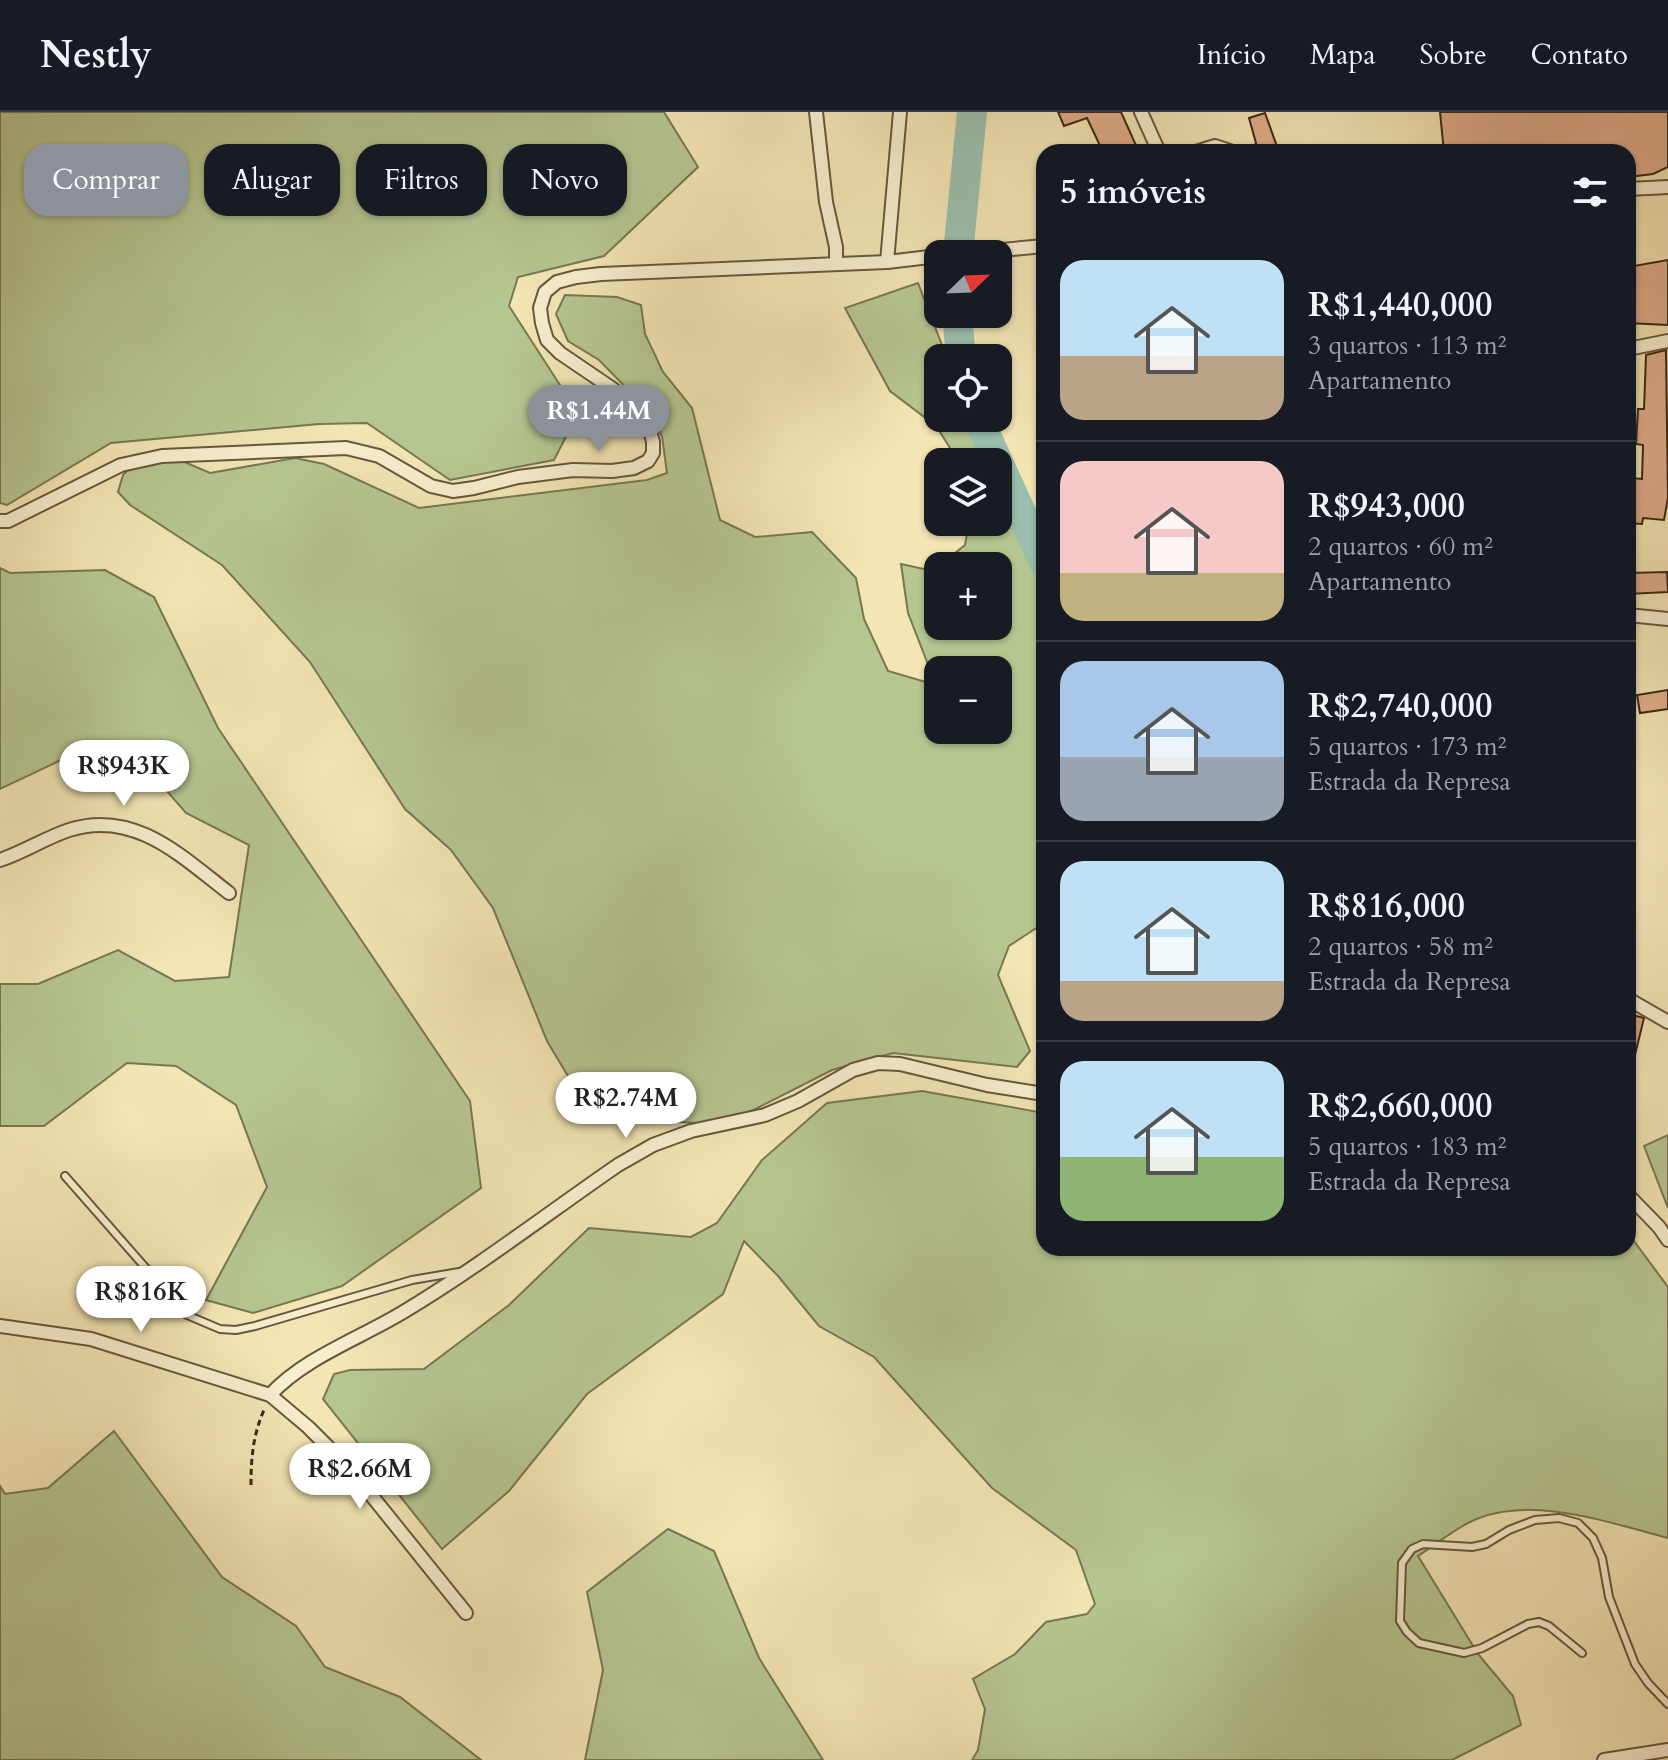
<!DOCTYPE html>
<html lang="pt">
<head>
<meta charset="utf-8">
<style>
	body { margin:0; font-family:Cardo,serif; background:#20242c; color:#f1f3f6; height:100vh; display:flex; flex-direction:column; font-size:30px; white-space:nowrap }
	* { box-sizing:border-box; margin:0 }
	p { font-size:26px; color:#9ea1a6 }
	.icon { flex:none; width:44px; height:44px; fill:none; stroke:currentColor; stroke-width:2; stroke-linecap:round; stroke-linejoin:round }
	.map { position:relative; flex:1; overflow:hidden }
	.side { position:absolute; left:1036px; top:32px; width:600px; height:1112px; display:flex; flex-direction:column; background:#171b24; border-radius:24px; box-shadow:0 2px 6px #0004 }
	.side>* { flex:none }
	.hud { position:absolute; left:24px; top:32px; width:760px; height:72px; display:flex; gap:16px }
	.needle { width:52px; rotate:67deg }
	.fabs { position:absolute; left:924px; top:128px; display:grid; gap:16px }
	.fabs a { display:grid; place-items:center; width:88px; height:88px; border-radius:16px; background:#171b24; box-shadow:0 2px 6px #0004; font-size:40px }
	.price { position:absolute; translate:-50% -68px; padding:0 18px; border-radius:28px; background:#fff; color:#222; font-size:26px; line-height:52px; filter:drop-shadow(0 2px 4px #0008) }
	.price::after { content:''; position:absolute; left:50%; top:48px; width:24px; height:18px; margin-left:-12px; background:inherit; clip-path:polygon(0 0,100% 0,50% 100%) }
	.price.on { background:#8c9099; color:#fff }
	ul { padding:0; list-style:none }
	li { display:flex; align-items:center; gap:24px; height:200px; padding:0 24px }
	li+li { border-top:2px solid #363941 }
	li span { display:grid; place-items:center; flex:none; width:224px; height:160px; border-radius:24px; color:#555 }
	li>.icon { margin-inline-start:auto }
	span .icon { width:96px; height:96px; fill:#fffc; stroke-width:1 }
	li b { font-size:34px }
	h2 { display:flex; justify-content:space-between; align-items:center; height:96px; padding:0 24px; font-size:34px }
	.pill { padding:0 28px; border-radius:24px; background:#171b24; box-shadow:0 2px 6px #0004; font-size:28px; line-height:72px }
	.pill.on { background:#8c9099; color:#fff }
	header { display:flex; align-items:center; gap:48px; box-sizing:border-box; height:112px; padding:0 40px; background:#171b24; border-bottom:2px solid #363941 }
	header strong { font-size:38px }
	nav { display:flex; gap:44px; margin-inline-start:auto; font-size:28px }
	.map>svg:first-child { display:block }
</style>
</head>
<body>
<header>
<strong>Nestly</strong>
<nav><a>Início</a><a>Mapa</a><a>Sobre</a><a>Contato</a></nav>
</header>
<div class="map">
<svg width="1668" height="1648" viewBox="0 0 1668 1648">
	<rect width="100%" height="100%" fill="#f3e5b4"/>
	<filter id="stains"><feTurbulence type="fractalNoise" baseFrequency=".0025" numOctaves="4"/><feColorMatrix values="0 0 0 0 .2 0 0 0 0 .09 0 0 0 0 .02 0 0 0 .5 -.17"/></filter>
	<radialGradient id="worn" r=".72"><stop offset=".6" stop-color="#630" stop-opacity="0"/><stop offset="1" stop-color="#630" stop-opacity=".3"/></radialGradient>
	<g fill="#b6c691" stroke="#787752" stroke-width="2" fill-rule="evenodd">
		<polygon points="0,0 664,0 698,55 604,144 518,165 509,194 578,301 554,348 450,368 367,311 319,312 111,331 7,393 0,391"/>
		<polygon points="918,171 947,246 938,246 938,306 970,306 987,350 959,350 936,314 890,279 845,196"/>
		<path d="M565,183L617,185L641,193L645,222L663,260L692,296L720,408L755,425L812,420L856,466L864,507L888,559L936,573L908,501L901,452L933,459L938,455V514H998V454H939L965,433L969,410H998V378L1044,414V811L1009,834L998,863L1030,939L1017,955L893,941L832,958L734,1008L697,1011L645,1008L589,999L547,929L493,796L451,738L405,697L310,550L222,453L130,393L118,380L123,363L129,357L153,350L180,348L210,361L295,346L324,352L419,396L647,368L667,361L662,324L650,300L599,248L568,229L556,202ZM938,558H998V618H938Z"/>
		<polygon points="0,456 10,461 105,458 154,485 218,616 470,989 481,1076 342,1174 253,1201 206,1188 267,1075 236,993 176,954 127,951 44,1014 0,1014 0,872 38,872 118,838 175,869 229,865 249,733 186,701 126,632 76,641 0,677"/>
		<path d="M922,979L1044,1001V1136H1628V1121L1668,1175V1426C1610,1411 1527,1381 1470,1410C1452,1419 1435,1433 1418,1444L1478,1542L1513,1584L1521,1613L1452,1648H972L978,1638L985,1597L973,1567L1015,1542L1046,1510L1087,1502L1095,1492L1076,1438L992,1376L874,1245L819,1214L778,1164L744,1129L723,1182L587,1282L509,1379L442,1437L323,1287L334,1262L350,1258L424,1257L509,1193L589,1116L691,1125L717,1111L762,1048L827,991Z"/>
		<polygon points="1668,1023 1668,1096 1644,1034"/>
		<polygon points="114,1319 222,1465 296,1514 325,1555 400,1585 481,1648 0,1648 0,1374 5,1382 48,1376"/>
		<polygon points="668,1417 714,1439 759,1546 823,1648 585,1648 603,1558 587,1480"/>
	</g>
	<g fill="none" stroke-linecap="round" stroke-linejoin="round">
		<g stroke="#9bbfad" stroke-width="30">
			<polyline points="958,142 972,0"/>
			<polyline points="957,202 961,246"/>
			<polyline points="978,306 1044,451"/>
		</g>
	</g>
	<g fill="#dfac89" stroke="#3a2814" stroke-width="2">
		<polygon points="1058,0 1121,0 1139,40 1103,40 1087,6 1064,14"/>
		<polygon points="1440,0 1668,0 1668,55 1653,62 1628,65 1628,40 1517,40 1517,35 1444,40"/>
		<polygon points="1265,1 1279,40 1250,40 1256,31 1249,6"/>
		<polygon points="1668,148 1668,213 1628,211 1628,155"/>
		<polygon points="1666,238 1668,386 1664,408 1643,406 1642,412 1628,411 1632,366 1642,367 1643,333 1636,332 1638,297 1644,297 1646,243"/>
		<polygon points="1667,460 1668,480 1628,482 1628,461"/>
		<polygon points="1668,578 1668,597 1640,601 1637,583"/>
		<polygon points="1628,902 1644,906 1633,951 1628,950"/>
	</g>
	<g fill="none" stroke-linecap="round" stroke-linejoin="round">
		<defs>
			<g id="lane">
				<polyline points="65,1064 187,1203 220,1217 236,1218 255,1214 412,1168 459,1160"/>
				<polyline points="1582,1541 1549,1514 1539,1510 1528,1512 1482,1536 1464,1541 1419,1531 1407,1520 1400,1509 1402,1451 1412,1437 1423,1432 1472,1435 1486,1432 1509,1418 1535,1408 1559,1406 1578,1411 1593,1426 1602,1446 1609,1485 1635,1552 1648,1571 1668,1592"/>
			</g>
			<g id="street">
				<polyline points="816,0 826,90 836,135 836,152"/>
				<polyline points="1141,0 1159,40"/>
				<polyline points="1196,40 1215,34 1233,40"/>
				<polyline points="1628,77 1668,75"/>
				<polyline points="958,142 1044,134"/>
				<polyline points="887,150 900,0"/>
				<polyline points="1628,237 1668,229"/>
				<polyline points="0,409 8,409 121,353 162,344 346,336 379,344 431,374 453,379 474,376 518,365 573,358 612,359 634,356 648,349 653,341 653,330 649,315 613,277 560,241 547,228 542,211 540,196 545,180 557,170 576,165 601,162 887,150 938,144"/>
				<polyline points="1628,503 1668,507"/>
				<path d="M0,748C24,740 45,726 69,718C134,697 181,744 229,781"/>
				<polyline points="1628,887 1668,910"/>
				<polyline points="1628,1083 1659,1115 1668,1128"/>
				<polyline points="0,1214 91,1227 270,1283 308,1315 351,1358 466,1501"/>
				<path d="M270,1283C305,1245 361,1226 405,1199C478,1155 547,1102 618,1053L653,1033L691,1019L765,1003L798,989L853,958L878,951L900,952L987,973L1044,982"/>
				<polyline points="1604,1648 1668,1638"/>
			</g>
		</defs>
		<use href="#lane" stroke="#68573c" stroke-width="10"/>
		<use href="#street" stroke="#68573c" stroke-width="16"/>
		<path stroke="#3a2814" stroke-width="3" stroke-dasharray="6 4" stroke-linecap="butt" d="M251,1373C251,1346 253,1323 264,1298"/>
		<use href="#lane" stroke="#f7eece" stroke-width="6"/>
		<use href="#street" stroke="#f7eece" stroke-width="12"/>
	</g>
	<rect width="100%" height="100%" filter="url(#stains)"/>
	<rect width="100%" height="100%" fill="url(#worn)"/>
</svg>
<div class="fabs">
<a><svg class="needle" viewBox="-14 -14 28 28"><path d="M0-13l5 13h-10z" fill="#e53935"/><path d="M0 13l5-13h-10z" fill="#9ea1a6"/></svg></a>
<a><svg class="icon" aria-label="locate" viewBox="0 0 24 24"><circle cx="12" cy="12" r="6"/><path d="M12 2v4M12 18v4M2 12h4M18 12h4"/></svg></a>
<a><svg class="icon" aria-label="layers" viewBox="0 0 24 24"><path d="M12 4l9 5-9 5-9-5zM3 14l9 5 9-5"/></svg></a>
<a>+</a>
<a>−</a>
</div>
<b class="price on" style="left:599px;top:341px">R$1.44M</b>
<b class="price" style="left:124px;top:696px">R$943K</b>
<b class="price" style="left:626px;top:1028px">R$2.74M</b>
<b class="price" style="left:141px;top:1222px">R$816K</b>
<b class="price" style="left:360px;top:1399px">R$2.66M</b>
<div class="hud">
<a class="pill on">Comprar</a>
<a class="pill">Alugar</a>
<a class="pill">Filtros</a>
<a class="pill">Novo</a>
</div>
<section class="side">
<h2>5 imóveis<svg class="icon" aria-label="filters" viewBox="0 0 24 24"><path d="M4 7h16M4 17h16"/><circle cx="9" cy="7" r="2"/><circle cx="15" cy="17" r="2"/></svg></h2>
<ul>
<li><span style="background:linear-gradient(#bfe0f5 60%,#b9a48a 0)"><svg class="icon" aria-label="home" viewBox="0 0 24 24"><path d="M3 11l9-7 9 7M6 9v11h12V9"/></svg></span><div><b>R$1,440,000</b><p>3 quartos · 113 m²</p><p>Apartamento</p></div></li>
<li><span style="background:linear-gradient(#f6c9c9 70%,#c2b280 0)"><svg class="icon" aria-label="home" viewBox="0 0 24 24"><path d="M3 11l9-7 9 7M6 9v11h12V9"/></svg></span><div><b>R$943,000</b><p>2 quartos · 60 m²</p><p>Apartamento</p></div></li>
<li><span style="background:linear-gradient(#a9c7e8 60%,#9aa5b1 0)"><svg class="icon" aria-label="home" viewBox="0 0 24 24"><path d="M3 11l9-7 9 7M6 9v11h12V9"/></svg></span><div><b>R$2,740,000</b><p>5 quartos · 173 m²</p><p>Estrada da Represa</p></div></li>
<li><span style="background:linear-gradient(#bfe0f5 75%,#b9a48a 0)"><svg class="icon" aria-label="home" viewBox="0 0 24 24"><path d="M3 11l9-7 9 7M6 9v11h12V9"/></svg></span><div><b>R$816,000</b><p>2 quartos · 58 m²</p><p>Estrada da Represa</p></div></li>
<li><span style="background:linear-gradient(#bfe0f5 60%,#8fb573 0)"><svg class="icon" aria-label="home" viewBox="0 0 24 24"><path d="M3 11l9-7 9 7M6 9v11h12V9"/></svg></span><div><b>R$2,660,000</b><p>5 quartos · 183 m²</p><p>Estrada da Represa</p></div></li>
</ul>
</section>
</div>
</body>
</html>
